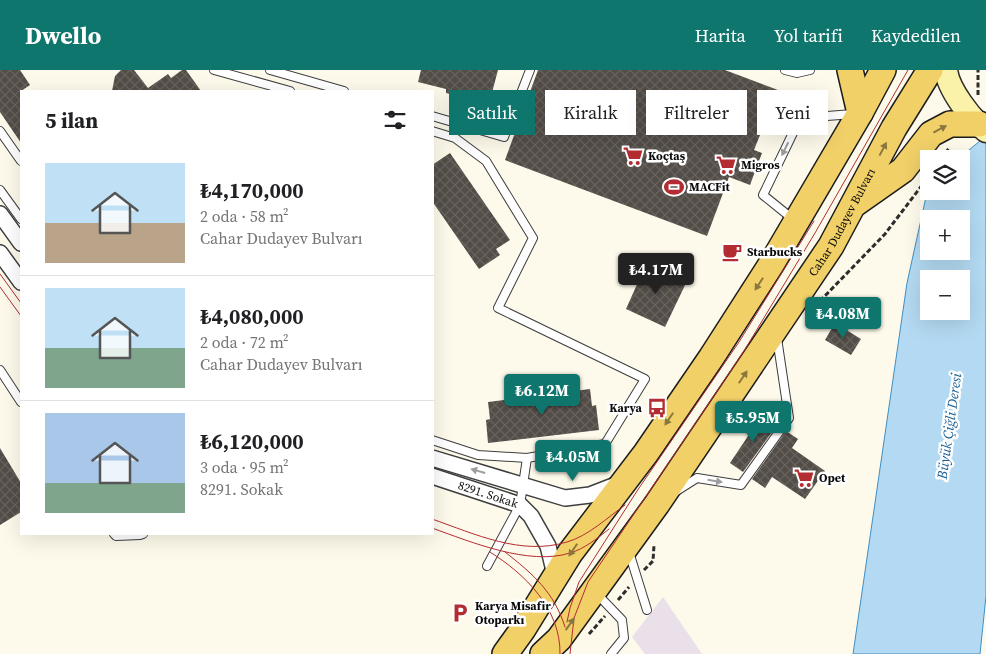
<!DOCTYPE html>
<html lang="tr">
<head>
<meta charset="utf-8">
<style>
	body { margin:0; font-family:"Source Serif 4",serif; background:#f2f2f2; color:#202124; height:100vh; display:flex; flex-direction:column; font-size:19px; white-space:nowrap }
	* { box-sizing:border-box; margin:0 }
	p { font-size:16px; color:#757577 }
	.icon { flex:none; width:28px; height:28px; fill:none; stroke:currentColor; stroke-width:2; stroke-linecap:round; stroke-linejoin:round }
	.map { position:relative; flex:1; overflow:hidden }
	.side { position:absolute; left:20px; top:20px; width:414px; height:445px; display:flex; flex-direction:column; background:#fff; border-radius:0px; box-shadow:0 5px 20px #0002 }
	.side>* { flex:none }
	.guide { position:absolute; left:449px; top:20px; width:461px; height:45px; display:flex; gap:10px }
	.fabs { position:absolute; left:920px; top:80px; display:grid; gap:10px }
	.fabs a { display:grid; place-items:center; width:50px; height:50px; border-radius:0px; background:#fff; box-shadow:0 5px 20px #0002; font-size:25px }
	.price { position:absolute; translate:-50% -42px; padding:0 11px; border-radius:5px; background:#0f766e; color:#fff; font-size:16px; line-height:32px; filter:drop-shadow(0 1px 2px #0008) }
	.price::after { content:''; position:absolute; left:50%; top:30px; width:15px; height:11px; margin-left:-8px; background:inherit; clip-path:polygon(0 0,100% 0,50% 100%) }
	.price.active { background:#222; color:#fff }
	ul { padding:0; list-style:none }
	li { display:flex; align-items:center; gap:15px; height:125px; padding:0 25px }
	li+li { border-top:1px solid #e0e0e0 }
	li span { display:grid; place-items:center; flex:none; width:140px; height:100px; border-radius:0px; color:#555 }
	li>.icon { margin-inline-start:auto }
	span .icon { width:60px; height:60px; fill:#fffc; stroke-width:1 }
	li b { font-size:21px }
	h2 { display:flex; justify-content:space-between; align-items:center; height:60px; padding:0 25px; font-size:21px }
	.chip { padding:0 18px; border-radius:0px; background:#fff; box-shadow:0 5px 20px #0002; font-size:18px; line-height:45px }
	.chip.active { background:#0f766e; color:#fff }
	header { display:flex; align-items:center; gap:30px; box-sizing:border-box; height:70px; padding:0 25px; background:#0f766e; color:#fff }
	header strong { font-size:24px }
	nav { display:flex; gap:28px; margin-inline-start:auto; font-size:18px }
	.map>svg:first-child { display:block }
</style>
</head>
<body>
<header>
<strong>Dwello</strong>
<nav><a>Harita</a><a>Yol tarifi</a><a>Kaydedilen</a></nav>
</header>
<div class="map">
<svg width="986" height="584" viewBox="0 0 986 584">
	<defs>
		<pattern id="building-cross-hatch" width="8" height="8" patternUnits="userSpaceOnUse" patternTransform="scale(1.25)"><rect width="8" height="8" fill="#534d48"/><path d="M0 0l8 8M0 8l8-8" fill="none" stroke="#67625e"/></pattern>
	</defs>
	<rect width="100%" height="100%" fill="#fefaeb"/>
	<polygon fill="#e9e0ea" points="663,527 702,584 645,584 632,567"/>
	<path fill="#b3daf2" stroke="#3e8fc5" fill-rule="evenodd" d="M986,66V526L980,584H853L907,213L928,118L929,121H961V89H958ZM929,149H961V181H929ZM929,209H961V241H929Z"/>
	<g fill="url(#building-cross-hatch)">
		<polygon points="0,0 20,0 30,15 21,21 21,73 0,42"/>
		<polygon points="121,0 134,0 148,18 168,4 171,8 182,0 186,0 201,21 112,21 115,6"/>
		<polygon points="421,0 498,0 489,34 446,23 446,19 418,12"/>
		<polygon points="538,0 725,0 791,25 780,55 766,50 754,80 762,83 750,115 729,107 707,166 505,90"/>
		<polygon points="450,83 510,170 496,179 500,185 479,199 432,131 432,95"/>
		<polygon points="647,192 687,211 665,257 626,239"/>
		<polygon points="835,253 861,269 851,285 825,270"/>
		<polygon points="590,319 592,336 596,335 599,360 488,373 486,350 490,349 488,332"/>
		<polygon points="762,345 777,355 743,402 730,393"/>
		<polygon points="786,361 798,369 792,378 825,401 805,429 772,407 765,418 752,409"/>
		<polygon points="0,378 21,413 21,442 0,455"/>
	</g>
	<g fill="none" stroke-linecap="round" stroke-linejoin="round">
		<defs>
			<g id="lane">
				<polyline points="214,0 290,21"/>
				<polyline points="270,0 344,21"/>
				<polyline points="785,0 797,3 810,0"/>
				<polyline points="432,46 504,67 530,0"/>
				<polyline points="0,61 21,91"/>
				<polyline points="432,61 455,68 486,91 533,168 498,238 645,309 605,374 527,388 478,385 432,370"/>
				<polyline points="0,120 21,149"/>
				<polyline points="794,150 763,125 805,38 827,46 853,44"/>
				<polyline points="0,300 21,332"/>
				<polyline points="675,422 697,408 741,415 789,348 777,268"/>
				<polyline points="114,464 116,466 140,465 143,464"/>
				<polyline points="629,482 647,540"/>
				<polyline points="487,496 520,435 527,388"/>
				<polyline points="597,524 622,550 624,568 611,584"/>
			</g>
			<g id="street">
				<polyline points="0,144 21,173"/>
				<polyline points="0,183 21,212"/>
				<polyline points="432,388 565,428 590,425 621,413"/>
				<path id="s1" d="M432,406L520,435L531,446L548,476L556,509"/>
			</g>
			<path id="secondary" d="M946,0C948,19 971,49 986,61"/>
			<g id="primary">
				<polyline points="850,0 860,43"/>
				<polyline points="856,133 903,100 931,64 950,54 979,54"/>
				<polyline points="505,584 523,559 570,483 646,383 711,288 772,193 860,43 883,0"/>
				<path id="s2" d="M543,584L559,569L657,434L831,176L894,58L930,0"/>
			</g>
		</defs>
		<use href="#lane" stroke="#3e3e3e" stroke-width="10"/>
		<use href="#street" stroke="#3e3e3e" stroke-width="18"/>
		<use href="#secondary" stroke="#2d2d2d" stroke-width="25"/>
		<use href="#primary" stroke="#1c1c1c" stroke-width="28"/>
		<g stroke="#2d2d2d" stroke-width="3" stroke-dasharray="5 2.5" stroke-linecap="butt">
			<polyline points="978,25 978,0"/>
			<polyline points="941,89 950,77"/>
			<polyline points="820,231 885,164 929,106"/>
			<polyline points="644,500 653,491 654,475"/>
			<polyline points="618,530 629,517"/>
			<polyline points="589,564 605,546"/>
		</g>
		<use href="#lane" stroke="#fff" stroke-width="8"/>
		<use href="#street" stroke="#fff" stroke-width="15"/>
		<use href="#secondary" stroke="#faf2a9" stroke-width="22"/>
		<use href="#primary" stroke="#f1d068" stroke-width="25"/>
		<g stroke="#b32c32" stroke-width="1">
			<polyline points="0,204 21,233"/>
			<polyline points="0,217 21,246"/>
			<path d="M432,449C475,464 521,486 567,472C588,466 607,448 625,435"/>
			<path d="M432,458C471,472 529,496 570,483C584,479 598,468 609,459"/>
			<path d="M490,482C525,504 561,539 560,584"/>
			<path d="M505,482C533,504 554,522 565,557"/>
			<polyline points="567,552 570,538 579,512 637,421 739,272 814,151"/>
			<polyline points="570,584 574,548 588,512 744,281 815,163 908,0"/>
		</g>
	</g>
	<defs><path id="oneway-solid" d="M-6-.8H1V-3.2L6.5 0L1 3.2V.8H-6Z" transform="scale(1.25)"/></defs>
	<g fill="#8a773e">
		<use href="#oneway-solid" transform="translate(940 59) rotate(-28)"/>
		<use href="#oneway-solid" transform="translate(883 79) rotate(-62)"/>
		<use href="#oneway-solid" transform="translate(759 214) rotate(123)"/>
		<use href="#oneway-solid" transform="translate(743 307) rotate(-56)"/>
		<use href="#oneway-solid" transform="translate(669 349) rotate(124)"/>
		<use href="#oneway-solid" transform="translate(573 480) rotate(124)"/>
		<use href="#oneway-solid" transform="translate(570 554) rotate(-55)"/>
	</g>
	<g fill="#9d9d9d">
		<use href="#oneway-solid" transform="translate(785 79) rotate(116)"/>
		<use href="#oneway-solid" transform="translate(478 401) rotate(-164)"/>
		<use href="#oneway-solid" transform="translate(715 411) rotate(9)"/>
	</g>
	<defs>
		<symbol id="supermarket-bare" viewBox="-9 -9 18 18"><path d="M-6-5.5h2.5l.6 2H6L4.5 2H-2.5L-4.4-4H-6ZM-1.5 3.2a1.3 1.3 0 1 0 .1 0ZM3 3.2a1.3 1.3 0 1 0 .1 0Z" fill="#b32c32" stroke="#fff" stroke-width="2.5" paint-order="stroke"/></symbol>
		<symbol id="stadium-bare" viewBox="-9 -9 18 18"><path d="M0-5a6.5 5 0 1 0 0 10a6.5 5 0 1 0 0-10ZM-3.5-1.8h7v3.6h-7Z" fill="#b32c32" stroke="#fff" stroke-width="2.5" paint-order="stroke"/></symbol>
		<symbol id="cafe-bare" viewBox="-9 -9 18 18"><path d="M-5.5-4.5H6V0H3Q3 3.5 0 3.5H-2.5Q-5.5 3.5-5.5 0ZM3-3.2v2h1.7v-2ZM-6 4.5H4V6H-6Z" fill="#b32c32" stroke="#fff" stroke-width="2.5" paint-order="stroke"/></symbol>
		<symbol id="bus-bare" viewBox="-9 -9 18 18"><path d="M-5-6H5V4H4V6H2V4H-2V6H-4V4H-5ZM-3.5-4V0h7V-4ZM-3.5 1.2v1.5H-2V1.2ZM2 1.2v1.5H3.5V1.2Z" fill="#b32c32" stroke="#fff" stroke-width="2.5" paint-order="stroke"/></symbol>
		<symbol id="parking-bare" viewBox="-9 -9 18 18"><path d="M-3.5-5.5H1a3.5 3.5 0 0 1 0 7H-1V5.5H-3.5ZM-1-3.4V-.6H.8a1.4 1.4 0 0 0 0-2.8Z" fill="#b32c32" stroke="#fff" stroke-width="2.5" paint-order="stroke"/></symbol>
	</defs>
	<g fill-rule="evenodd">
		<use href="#supermarket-bare" x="619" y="72" width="28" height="28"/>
		<use href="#supermarket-bare" x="712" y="81" width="28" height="28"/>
		<use href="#stadium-bare" x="660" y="103" width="28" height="28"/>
		<use href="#cafe-bare" x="718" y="168" width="28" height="28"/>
		<use href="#bus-bare" x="643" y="324" width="28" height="28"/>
		<use href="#supermarket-bare" x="790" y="394" width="28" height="28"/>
		<use href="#parking-bare" x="446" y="529" width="28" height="28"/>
	</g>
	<g text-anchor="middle" stroke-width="5" stroke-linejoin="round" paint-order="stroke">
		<g font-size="12" font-weight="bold" fill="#0b0b0b" stroke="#fff" text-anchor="start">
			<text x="648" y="90">Koçtaş</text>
			<text x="741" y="99">Migros</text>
			<text x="689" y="121">MACFit</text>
			<text x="747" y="186">Starbucks</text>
			<text x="642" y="342" text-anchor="end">Karya</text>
			<text x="819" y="412">Opet</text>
			<text x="475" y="540">Karya Misafir<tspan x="475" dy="14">Otoparkı</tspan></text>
		</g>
		<g font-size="12" fill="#0b0b0b" stroke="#fff">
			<text dy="4" stroke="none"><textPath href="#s2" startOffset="526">Cahar Dudayev Bulvarı</textPath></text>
			<text dy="4" stroke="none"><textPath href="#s1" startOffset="59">8291. Sokak</textPath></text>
		</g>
		<g font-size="14" font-style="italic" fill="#1d6095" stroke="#fff">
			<text transform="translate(949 356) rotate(-82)" y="5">Büyük Çiğli Deresi</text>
		</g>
	</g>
</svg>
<div class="fabs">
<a><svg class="icon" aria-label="layers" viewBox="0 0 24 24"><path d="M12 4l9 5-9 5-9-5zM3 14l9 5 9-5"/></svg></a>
<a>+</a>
<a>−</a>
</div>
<b class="price active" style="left:656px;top:225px">₺4.17M</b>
<b class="price" style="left:843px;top:269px">₺4.08M</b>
<b class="price" style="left:542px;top:346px">₺6.12M</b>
<b class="price" style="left:753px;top:373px">₺5.95M</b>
<b class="price" style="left:573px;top:412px">₺4.05M</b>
<div class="guide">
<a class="chip active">Satılık</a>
<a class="chip">Kiralık</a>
<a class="chip">Filtreler</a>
<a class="chip">Yeni</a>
</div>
<section class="side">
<h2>5 ilan<svg class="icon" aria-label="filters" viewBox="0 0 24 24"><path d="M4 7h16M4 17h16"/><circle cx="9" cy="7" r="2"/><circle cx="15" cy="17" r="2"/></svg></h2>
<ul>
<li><span style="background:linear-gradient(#bfe0f5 60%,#b9a48a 0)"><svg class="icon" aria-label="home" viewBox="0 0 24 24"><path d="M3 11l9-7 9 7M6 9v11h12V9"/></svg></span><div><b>₺4,170,000</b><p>2 oda · 58 m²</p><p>Cahar Dudayev Bulvarı</p></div></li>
<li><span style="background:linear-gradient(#bfe0f5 60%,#7fa58c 0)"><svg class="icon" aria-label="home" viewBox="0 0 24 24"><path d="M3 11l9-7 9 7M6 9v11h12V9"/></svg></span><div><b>₺4,080,000</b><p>2 oda · 72 m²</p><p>Cahar Dudayev Bulvarı</p></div></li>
<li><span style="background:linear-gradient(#a9c7e8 70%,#7fa58c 0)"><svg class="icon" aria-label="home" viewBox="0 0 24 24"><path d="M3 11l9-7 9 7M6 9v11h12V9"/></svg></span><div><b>₺6,120,000</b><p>3 oda · 95 m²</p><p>8291. Sokak</p></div></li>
</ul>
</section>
</div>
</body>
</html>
